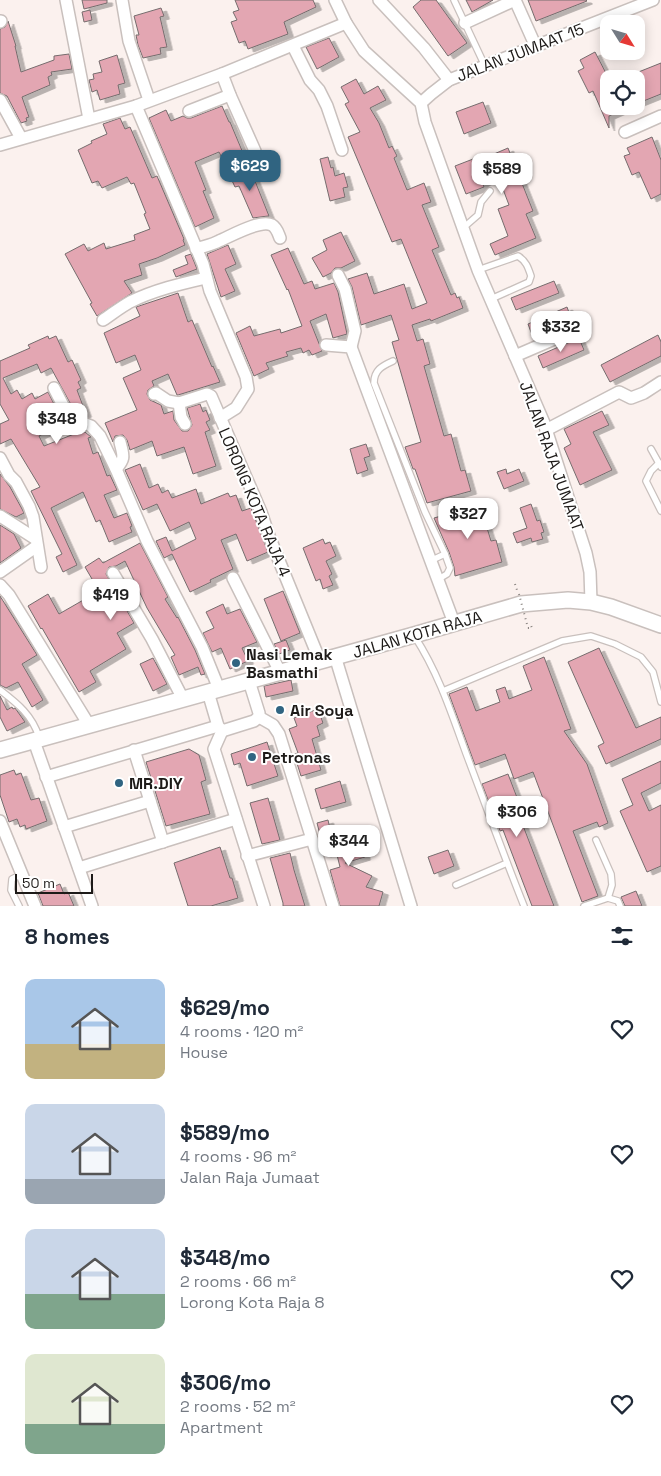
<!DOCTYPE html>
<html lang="en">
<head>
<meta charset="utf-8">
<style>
	body { margin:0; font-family:"Space Grotesk",sans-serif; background:#f6f6f7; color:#1f2937; height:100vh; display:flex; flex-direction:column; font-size:19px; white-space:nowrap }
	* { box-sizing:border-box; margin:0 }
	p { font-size:16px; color:#747a83 }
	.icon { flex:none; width:28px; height:28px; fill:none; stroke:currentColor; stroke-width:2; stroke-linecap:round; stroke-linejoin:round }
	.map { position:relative; height:906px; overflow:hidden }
	.sheet { display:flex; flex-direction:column; background:#fff; flex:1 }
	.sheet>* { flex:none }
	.needle { width:32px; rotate:127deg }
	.fabs { position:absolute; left:600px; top:15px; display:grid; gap:10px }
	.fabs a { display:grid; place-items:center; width:45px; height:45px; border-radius:10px; background:#fff; box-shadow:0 2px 12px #0003; font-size:25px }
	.scale { position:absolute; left:15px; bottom:12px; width:78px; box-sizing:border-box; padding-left:5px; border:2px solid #1d1a18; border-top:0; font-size:14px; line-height:18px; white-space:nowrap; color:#1d1a18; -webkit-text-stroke:4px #fff; paint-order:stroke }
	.price { position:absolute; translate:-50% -42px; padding:0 11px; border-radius:10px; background:#fff; color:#222; font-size:16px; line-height:32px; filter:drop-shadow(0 1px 2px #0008) }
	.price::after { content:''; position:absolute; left:50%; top:30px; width:15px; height:11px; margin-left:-8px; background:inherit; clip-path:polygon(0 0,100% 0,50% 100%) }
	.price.on { background:#306481; color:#fff }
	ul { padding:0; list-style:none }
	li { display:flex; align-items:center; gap:15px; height:125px; padding:0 25px }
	li span { display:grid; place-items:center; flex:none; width:140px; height:100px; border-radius:10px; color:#555 }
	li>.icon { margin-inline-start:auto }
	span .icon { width:60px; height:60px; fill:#fffc; stroke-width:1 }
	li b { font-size:21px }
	h2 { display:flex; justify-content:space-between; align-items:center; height:60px; padding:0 25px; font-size:21px }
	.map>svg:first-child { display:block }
</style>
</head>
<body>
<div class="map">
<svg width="661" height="906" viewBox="0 0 661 906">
	<defs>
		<filter id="shadow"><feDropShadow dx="5.5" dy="3" stdDeviation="0" flood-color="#0004"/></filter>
	</defs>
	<rect width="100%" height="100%" fill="#fbf1ee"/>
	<g fill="#e3a6b2" stroke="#756c6d" filter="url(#shadow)">
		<polygon points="82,0 107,0 107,3 84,9"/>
		<polygon points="235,0 313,0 316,7 284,22 288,34 248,49 245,41 239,43 231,22 237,20 233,12 239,10"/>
		<polygon points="421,0 436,0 467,43 448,56 413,7"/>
		<polygon points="466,0 493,0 472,12"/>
		<polygon points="528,0 586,0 587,1 536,21"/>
		<polygon points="161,8 164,16 160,17 167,47 160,48 161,54 143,58 138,45 136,35 139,35 134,16"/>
		<polygon points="90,10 92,20 84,22 82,12"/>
		<polygon points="8,21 16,46 15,46 21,72 54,60 54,56 69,54 72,69 51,72 52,75 48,77 50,85 22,97 29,117 26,118 27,121 21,123 7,96 0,93 0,29 5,27"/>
		<polygon points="329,38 339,57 317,69 306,47"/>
		<polygon points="595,52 609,79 609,106 632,106 609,116 609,128 593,91 589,93 578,71 584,68 580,60"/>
		<polygon points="117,55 125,83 118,85 120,94 100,100 97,90 92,92 89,80 94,79 93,74 102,72 99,61"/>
		<polygon points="661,63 661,94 636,104 636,73"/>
		<polygon points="356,79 364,94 378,86 386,100 370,108 379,123 389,148 392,146 397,156 394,158 407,190 424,183 431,202 422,205 439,247 432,250 451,295 455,293 457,298 459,297 463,308 431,321 430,319 412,325 417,341 423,339 430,364 424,366 444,436 451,434 461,471 465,470 471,491 427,503 415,469 413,469 405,447 421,442 392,342 399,340 391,315 361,325 352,287 348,279 367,273 374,294 404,284 412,309 427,303 401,239 392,242 348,137 360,132 345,104 349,102 341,87"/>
		<polygon points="483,102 491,123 464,134 456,112"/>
		<polygon points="222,106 229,122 230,122 243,153 227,160 226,166 219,152 195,162 206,190 203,191 214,218 195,227 149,118 166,110 171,121 183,116 187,118 191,118"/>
		<polygon points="120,118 125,129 130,127 152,178 157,176 184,239 183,240 185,245 157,258 139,264 142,275 124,281 132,293 97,316 90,304 92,303 65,254 84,244 88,251 104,243 106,249 135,240 134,235 150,229 144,214 146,213 134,183 131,184 127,177 102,188 98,181 92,183 78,150 92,143 91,141 107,134 103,124"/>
		<polygon points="652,137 661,160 661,194 651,199 639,172 632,175 624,156 630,154 627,148"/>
		<polygon points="508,148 533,211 526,214 536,238 495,255 490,244 508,236 498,209 509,205 498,176 483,183 484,187 466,194 455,166 486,154 487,157"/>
		<polygon points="328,157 331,168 333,167 335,176 344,173 348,187 343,188 345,197 330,201 320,159"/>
		<polygon points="249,166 269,216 268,216 253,218 239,186 235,187 227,170 232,172 235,172"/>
		<polygon points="341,232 355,261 341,268 335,268 331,273 323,277 312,258 327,250 323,240"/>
		<polygon points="228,245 236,264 225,269 235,291 221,297 207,254"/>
		<polygon points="288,248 304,284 312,281 315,289 334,283 338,292 347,334 333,338 326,314 310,321 322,351 312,355 309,350 303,353 301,348 286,352 288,356 266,363 269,369 254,376 236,333 250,326 254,336 280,329 281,333 302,326 288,289 287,290 271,255"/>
		<polygon points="191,254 197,269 176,277 173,270 188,264 185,256"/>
		<polygon points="554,281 559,293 516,310 511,298"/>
		<polygon points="178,293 188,322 192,320 212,367 213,366 220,382 178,395 177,395 168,374 152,381 154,386 148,390 147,394 150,400 161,405 164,414 173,411 174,420 182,431 188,431 192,425 187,408 200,404 203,412 206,410 210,420 206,422 210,430 205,432 216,466 193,474 184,447 157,456 152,441 130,450 127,440 123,435 115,436 113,442 105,423 137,410 123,378 141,370 135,355 116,363 104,333 140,316 136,307"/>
		<polygon points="567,307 571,318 532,335 528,324"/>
		<polygon points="658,335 661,342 661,356 610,382 601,365"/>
		<polygon points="48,336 49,339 56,336 68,362 72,360 81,380 78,382 81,388 77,390 86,414 79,417 76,414 51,368 41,373 37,364 3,378 11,394 17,390 22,399 32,393 35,399 48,392 64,424 39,436 44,446 79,432 85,432 91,437 88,438 93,454 98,452 107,476 110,475 117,490 104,495 114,518 127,513 132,526 130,527 132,532 109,542 100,520 96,522 83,492 51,508 77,565 63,572 56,557 62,554 31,491 40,487 11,439 0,444 0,424 9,420 0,404 0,361 30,348 28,345"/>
		<polygon points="579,338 584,350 543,368 538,356"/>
		<polygon points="602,411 609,425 593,432 612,470 580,485 564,448 571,444 564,429"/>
		<polygon points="366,444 370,456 364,458 368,470 357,474 350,449"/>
		<polygon points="140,464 149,488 158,484 162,493 168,490 172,498 196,489 201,504 228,493 230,497 236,495 242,511 251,508 268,552 247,561 236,534 221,540 233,569 210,580 211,582 190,592 172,554 164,558 156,541 166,537 172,551 196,539 189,522 170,531 157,504 143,510 125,470"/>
		<polygon points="506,469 507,474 519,469 524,481 504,489 497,472"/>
		<polygon points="0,474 10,487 22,509 24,513 16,517 0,509"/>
		<polygon points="531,504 537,521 540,520 544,532 541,533 543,539 532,542 531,538 517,543 513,533 527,528 520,508"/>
		<polygon points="480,505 491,541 496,540 502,562 455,576 454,567 449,552 434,518"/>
		<polygon points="0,525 14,534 21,548 0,563"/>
		<polygon points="323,539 325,544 330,542 336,556 326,561 332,574 329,576 333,585 323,589 320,579 316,581 303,548"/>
		<polygon points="140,543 168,597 165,599 177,618 178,617 195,650 205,674 201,675 198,667 179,675 171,657 175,655 147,608 125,561 116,566 109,567 106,574 134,623 117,633 126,649 90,671 96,682 79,692 42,628 41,629 28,606 48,594 59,614 99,591 85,567 99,558 103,563"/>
		<polygon points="283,591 300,633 281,641 264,599"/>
		<polygon points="0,596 37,655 22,664 43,700 32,707 18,682 6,688 0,685"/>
		<polygon points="223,604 227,614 240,609 257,642 242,648 248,661 230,669 221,648 212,652 203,633 214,628 206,612"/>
		<polygon points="286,640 290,650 279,654 274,644"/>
		<polygon points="599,648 636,728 661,717 661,739 606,764 598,746 604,743 568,662"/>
		<polygon points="544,657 571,729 564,731 587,764 608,823 599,827 597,822 573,831 598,896 582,902 533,772 514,779 505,754 475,765 449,694 467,687 476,711 500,702 496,690 505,687 509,699 532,690 523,666"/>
		<polygon points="153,658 167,684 153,691 140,664"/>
		<polygon points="291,680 293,691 266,697 264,686"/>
		<polygon points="0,696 7,710 12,707 13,709 15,708 25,722 7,731 0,717"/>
		<polygon points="318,709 323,723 317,726 320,736 312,739 321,770 301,776 294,754 298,753 289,729 297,726 294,718"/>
		<polygon points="267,742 278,776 247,786 240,763 234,765 231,754"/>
		<polygon points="189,749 199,755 206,780 201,782 210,814 166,826 146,762"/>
		<polygon points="661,761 661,783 641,793 649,811 661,805 661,866 647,872 620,811 633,805 622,779"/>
		<polygon points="14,770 16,775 21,773 31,800 39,798 47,821 26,829 25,825 20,827 17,819 9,822 0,795 0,775"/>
		<polygon points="508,774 526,821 522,823 554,906 532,906 503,830 500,831 482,784"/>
		<polygon points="340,781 346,802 321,809 315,789"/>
		<polygon points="268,798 280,840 262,844 250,803"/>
		<polygon points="328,820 331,833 356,826 365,857 345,863 372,876 366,887 383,892 379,906 340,906 330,870 340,867 336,851 325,854 317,823"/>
		<polygon points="220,847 230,878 232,878 238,898 211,906 188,906 174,863"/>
		<polygon points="448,850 454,866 434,874 428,857"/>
		<polygon points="290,853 294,870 305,906 283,906 283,903 270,858"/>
		<polygon points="60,884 64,894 68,892 74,906 43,906 38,893"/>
		<polygon points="636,891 642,906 625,906 621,897"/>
	</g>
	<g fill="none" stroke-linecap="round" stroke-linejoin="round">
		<defs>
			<g id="lane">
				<polyline points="454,0 485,66"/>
				<polyline points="463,228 478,215 481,202 490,191"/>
				<path d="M478,270L518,256C526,261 528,267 531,276L529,282L491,299"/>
				<path d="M393,361C382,366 374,370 374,383L425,512L445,554L450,568L447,574L437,580"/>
				<polyline points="651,449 661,467"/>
				<polyline points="659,463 651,471 646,481 661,511"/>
				<polyline points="430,561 445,554"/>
				<path d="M415,637C439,674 452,715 467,756C486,806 504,856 524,906"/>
				<path d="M0,690C18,704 32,715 39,737"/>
				<polyline points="443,691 562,641 591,636 615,644 641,657 653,672 661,702"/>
				<polyline points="596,840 611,874 612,885 608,898"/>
				<polyline points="456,885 507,863"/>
				<polyline points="19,906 11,890 12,879 22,874"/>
				<polyline points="584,906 608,898 618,901 620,906"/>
			</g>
			<g id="street">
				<polyline points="66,0 89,119"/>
				<polyline points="122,0 129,41 149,100"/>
				<polyline points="335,0 346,23 364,51 421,103 425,122 478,270 544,423 586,553 590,572 591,602"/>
				<polyline points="379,0 424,48 449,80"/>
				<polyline points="515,0 536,47"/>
				<polyline points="0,22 1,21"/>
				<polyline points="465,23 515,0"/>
				<polyline points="293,46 310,80 319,90 327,106 342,150"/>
				<polyline points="222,74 230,95 255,151 252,157 233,165"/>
				<polyline points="0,100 21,138"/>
				<polyline points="421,103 431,94 449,80 653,0"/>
				<polyline points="136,106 203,264 210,291 246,377 248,389 236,408 220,418"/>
				<polyline points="189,111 230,95"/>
				<polyline points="625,132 661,116"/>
				<polyline points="0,145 136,106 222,74 346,23"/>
				<path d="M196,249C204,246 212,245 219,241C231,236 260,219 272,225C277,228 278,233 280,238"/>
				<polyline points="338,275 345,289 355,331 351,347"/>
				<path d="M103,320C112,314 121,307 130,302C154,290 180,284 206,278"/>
				<polyline points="326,345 351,347 454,623"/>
				<polyline points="515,356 566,334"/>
				<polyline points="54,388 70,419 75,423 79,425 86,424 91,426 100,436 116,469 147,541 202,647 219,689"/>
				<polyline points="154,394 156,393 168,401 179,403"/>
				<polyline points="185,424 181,417 179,403 207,394 211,396 261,512 269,536 320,661"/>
				<polyline points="546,430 619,392 631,398 644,393 661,382"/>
				<polyline points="0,458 9,475 16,482 29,506 33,517 41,567"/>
				<path d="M116,469C126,458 123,455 120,442"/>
				<polyline points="0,516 36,539"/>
				<polyline points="0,572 37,546"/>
				<polyline points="113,573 152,639 183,699"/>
				<polyline points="233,578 280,672"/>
				<polyline points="0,585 9,595 89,725"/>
				<polyline points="335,656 411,906"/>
				<polyline points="249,681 259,713 259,717"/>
				<polyline points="208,692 218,726 222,731"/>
				<polyline points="259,717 273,725 279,734 333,906"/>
				<polyline points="222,731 214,749 264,906"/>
				<polyline points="222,731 254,721 259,717"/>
				<polyline points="34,741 92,906"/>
				<polyline points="134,750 163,842"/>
				<polyline points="46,777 218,726"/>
				<polyline points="0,821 35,906"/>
				<polyline points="64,827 150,801"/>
				<polyline points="247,856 312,839"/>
				<polyline points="79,868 236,819"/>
			</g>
			<polyline id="secondary" points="0,750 414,635 521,604 568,600 591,602 611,607 661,625"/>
		</defs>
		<use href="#lane" stroke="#c9c0bd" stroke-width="8"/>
		<use href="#street" stroke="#c9c0bd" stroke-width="14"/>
		<use href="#secondary" stroke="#c9c0bd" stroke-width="18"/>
		<g stroke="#8c8683" stroke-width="2" stroke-dasharray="1 4" stroke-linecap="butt">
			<polyline points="515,584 518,593"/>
			<polyline points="528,628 532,628 530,623"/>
		</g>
		<use href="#lane" stroke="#fff" stroke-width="5.5"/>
		<use href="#street" stroke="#fff" stroke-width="11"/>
		<use href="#secondary" stroke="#fff" stroke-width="15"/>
		<polyline stroke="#8c8683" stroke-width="2" stroke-dasharray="1 4" stroke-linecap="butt" points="519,594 528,628"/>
	</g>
	<g fill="#306481" stroke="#fff" stroke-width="2">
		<circle cx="236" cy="663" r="5"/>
		<circle cx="280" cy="710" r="5"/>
		<circle cx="252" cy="757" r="5"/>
		<circle cx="119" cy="783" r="5"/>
	</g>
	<g text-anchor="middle" stroke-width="4" stroke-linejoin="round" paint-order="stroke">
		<g font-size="16" fill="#1d1a18" stroke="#fff">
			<text transform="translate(520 52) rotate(-21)" y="6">JALAN JUMAAT 15</text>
			<text transform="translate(552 456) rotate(70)" y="6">JALAN RAJA JUMAAT</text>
			<text transform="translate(255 502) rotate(67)" y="6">LORONG KOTA RAJA 4</text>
			<text transform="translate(417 634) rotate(-16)" y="6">JALAN KOTA RAJA</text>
		</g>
		<g font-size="16" font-weight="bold" fill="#1d1a18" stroke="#fff" text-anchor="start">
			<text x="246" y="660">Nasi Lemak<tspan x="246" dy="18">Basmathi</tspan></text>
			<text x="290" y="716">Air Soya</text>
			<text x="262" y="763">Petronas</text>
			<text x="129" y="789">MR.DIY</text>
		</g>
	</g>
</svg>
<div class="fabs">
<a><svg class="needle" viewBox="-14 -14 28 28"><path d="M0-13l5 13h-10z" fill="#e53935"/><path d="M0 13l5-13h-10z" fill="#747a83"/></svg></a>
<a><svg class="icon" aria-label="locate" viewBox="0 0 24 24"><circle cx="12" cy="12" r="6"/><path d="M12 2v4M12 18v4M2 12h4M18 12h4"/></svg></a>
</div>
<div class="scale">50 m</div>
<b class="price on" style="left:250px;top:192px">$629</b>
<b class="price" style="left:502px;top:195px">$589</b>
<b class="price" style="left:561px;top:353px">$332</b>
<b class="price" style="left:57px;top:445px">$348</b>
<b class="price" style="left:468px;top:540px">$327</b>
<b class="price" style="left:111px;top:621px">$419</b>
<b class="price" style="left:517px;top:838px">$306</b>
<b class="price" style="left:349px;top:867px">$344</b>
</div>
<section class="sheet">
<h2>8 homes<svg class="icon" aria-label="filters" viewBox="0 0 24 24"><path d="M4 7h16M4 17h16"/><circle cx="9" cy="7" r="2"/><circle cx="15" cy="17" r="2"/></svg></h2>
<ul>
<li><span style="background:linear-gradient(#a9c7e8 65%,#c2b280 0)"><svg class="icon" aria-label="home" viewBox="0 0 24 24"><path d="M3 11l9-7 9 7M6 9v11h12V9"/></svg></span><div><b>$629/mo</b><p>4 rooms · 120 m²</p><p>House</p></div><svg class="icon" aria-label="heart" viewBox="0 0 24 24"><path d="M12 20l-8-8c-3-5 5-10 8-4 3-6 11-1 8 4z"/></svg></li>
<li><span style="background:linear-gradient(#c9d6e8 75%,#9aa5b1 0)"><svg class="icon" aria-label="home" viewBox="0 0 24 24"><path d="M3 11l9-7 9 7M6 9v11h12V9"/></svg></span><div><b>$589/mo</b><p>4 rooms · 96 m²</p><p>Jalan Raja Jumaat</p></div><svg class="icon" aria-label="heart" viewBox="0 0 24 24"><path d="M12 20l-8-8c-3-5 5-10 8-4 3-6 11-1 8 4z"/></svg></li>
<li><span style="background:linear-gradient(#c9d6e8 65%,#7fa58c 0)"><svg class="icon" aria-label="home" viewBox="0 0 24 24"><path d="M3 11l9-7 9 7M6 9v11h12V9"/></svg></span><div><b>$348/mo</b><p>2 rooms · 66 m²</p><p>Lorong Kota Raja 8</p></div><svg class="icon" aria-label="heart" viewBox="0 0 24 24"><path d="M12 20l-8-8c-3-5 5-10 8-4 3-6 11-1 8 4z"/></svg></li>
<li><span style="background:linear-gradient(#dfe7d0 70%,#7fa58c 0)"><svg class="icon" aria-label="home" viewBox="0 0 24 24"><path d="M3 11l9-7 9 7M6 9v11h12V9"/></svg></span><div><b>$306/mo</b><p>2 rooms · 52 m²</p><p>Apartment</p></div><svg class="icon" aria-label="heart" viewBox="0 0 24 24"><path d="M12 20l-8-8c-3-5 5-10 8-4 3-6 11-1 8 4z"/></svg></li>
</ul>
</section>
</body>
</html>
